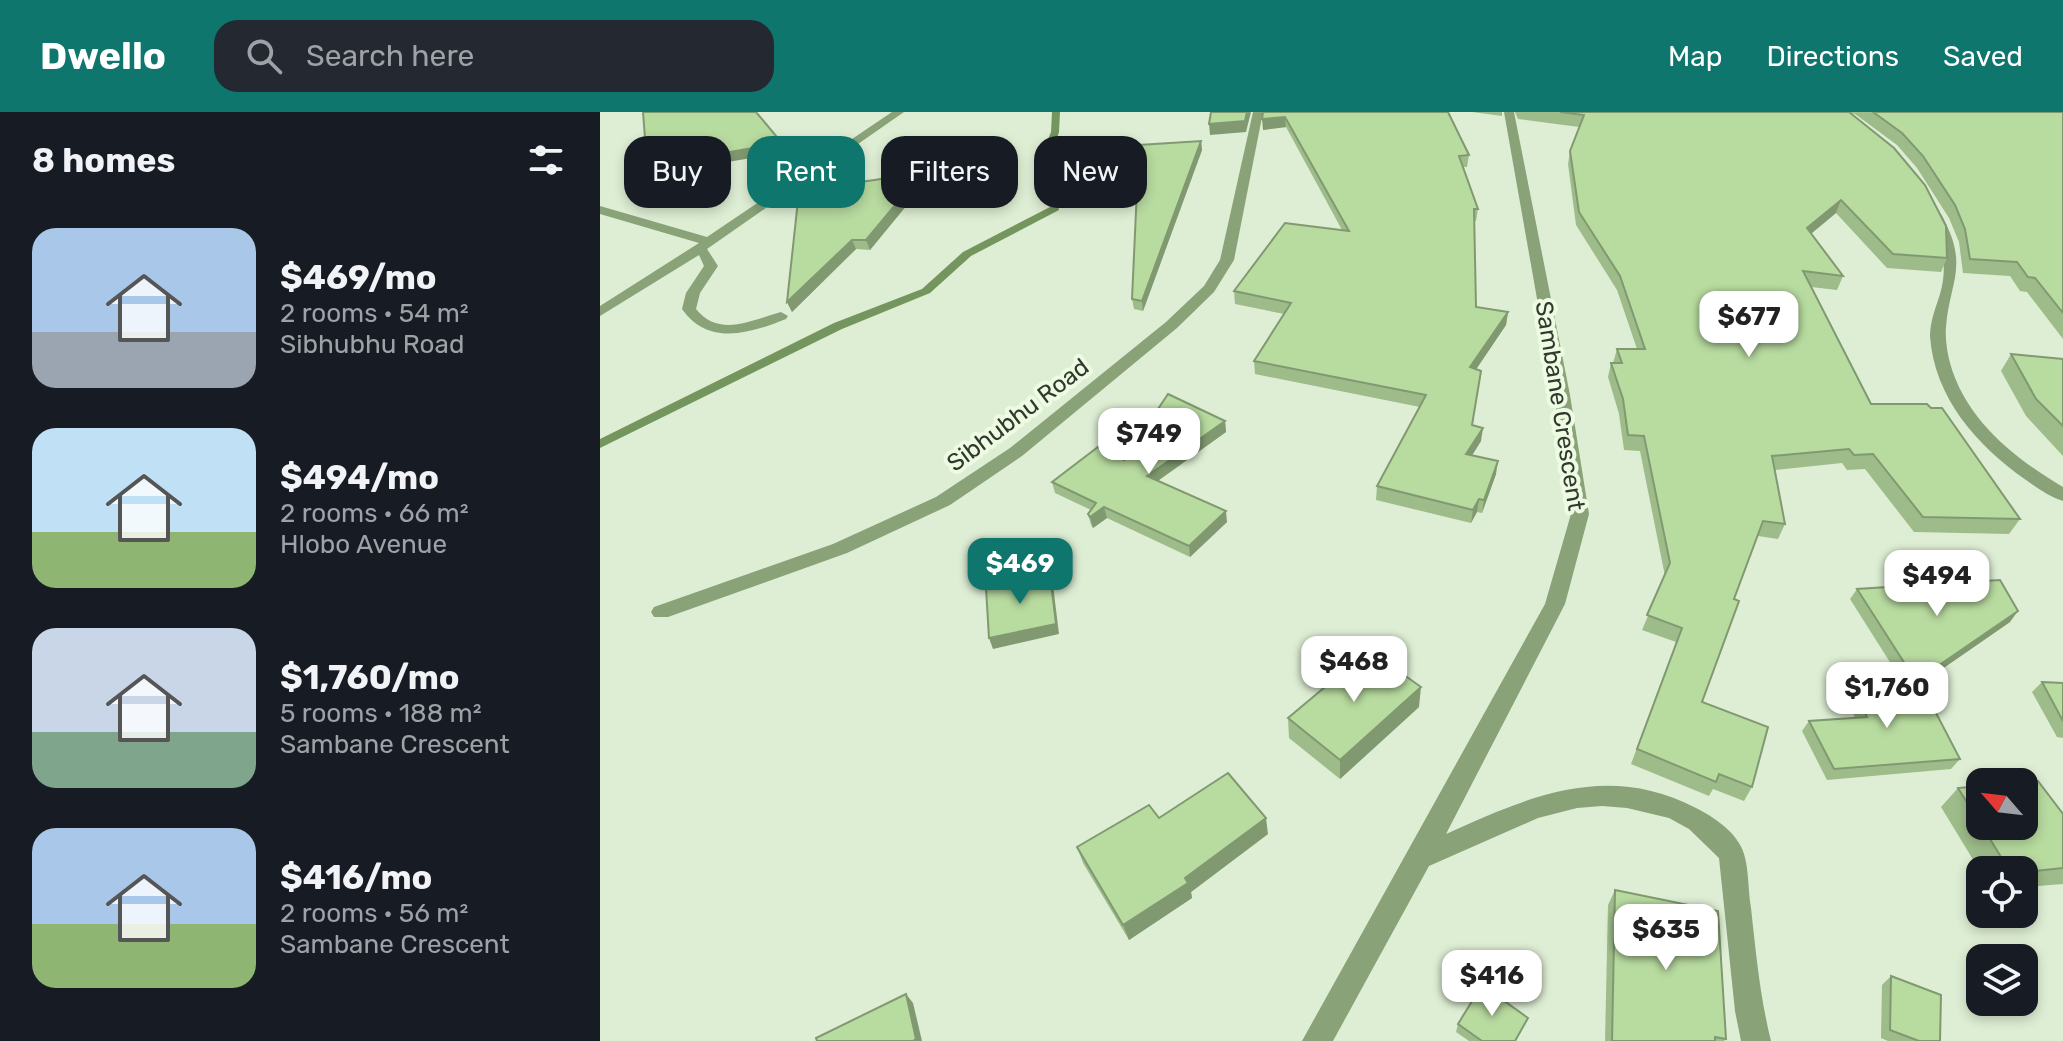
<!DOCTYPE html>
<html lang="en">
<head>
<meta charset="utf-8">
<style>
	body { margin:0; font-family:Rubik,sans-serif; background:#242831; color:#f1f3f6; height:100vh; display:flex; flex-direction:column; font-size:30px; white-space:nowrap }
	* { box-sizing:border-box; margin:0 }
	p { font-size:26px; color:#9ea1a6 }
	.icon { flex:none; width:44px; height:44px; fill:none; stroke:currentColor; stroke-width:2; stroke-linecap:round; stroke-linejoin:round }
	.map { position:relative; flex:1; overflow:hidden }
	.details { display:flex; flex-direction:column; background:#171b24; width:600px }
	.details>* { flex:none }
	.guide { position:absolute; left:24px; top:24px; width:760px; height:72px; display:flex; gap:16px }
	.needle { width:52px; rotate:298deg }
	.controls { position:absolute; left:1366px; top:656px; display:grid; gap:16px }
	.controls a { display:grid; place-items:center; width:72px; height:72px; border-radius:16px; background:#171b24; box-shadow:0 4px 12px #0003; font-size:40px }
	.price { position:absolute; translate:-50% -68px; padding:0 18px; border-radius:16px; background:#fff; color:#222; font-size:26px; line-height:52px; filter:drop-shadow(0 2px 4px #0008) }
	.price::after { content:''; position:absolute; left:50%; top:48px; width:24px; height:18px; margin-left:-12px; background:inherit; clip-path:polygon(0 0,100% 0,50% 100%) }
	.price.on { background:#0f766e; color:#fff }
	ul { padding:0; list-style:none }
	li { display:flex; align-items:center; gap:24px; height:200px; padding:0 32px }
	li span { display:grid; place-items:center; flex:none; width:224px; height:160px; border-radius:24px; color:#555 }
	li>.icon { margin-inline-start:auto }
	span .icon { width:96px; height:96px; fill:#fffc; stroke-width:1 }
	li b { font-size:34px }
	h2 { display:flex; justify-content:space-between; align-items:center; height:96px; padding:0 32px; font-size:34px }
	.tag { padding:0 28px; border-radius:24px; background:#171b24; box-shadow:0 4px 12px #0003; font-size:28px; line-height:72px }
	.tag.on { background:#0f766e; color:#fff }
	header { display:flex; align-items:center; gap:48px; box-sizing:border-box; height:112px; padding:0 40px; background:#0f766e; color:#fff }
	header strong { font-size:38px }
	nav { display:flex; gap:44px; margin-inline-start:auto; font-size:28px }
	.search { width:560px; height:72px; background:#242831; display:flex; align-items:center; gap:20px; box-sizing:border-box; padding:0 28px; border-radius:24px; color:#9ea1a6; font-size:30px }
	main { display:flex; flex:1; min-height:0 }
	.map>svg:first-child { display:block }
</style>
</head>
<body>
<header>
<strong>Dwello</strong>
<div class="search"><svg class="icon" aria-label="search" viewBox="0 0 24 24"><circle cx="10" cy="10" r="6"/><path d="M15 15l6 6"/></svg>Search here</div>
<nav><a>Map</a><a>Directions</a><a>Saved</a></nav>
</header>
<main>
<section class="details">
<h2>8 homes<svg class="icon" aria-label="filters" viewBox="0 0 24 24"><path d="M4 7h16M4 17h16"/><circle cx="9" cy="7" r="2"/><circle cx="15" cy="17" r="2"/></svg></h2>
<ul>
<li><span style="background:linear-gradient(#a9c7e8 65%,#9aa5b1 0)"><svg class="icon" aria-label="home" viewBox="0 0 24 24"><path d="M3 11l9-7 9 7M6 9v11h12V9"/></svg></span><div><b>$469/mo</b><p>2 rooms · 54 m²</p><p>Sibhubhu Road</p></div></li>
<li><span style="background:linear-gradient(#bfe0f5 65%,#8fb573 0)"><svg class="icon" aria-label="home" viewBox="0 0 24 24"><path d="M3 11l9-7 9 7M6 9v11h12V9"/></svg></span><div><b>$494/mo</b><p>2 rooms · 66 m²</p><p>Hlobo Avenue</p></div></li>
<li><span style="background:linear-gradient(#c9d6e8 65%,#7fa58c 0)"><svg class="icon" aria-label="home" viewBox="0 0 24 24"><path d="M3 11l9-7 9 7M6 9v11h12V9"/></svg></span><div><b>$1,760/mo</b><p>5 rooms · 188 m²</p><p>Sambane Crescent</p></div></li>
<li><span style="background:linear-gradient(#a9c7e8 60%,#8fb573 0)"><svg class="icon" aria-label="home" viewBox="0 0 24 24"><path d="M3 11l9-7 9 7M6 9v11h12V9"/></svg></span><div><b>$416/mo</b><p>2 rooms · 56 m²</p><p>Sambane Crescent</p></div></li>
</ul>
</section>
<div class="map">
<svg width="1463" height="929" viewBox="0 0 1463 929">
	<rect width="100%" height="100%" fill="#deeed4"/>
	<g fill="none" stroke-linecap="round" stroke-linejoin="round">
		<polygon fill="#74955d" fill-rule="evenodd" points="452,0 460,0 459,20 451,45 459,98 371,144 330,181 242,217 0,336 0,327 234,211 322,177 363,140 450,95 441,45 451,20"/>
		<g fill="#89a278" fill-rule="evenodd">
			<path d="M292,0H304L107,137L118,154L100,181L96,197C119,226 152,208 181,200L188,204L186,207C149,222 108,234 82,197L86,181L104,154L99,143L0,204V194L99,131L0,102V94L107,125Z"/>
			<polygon points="653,0 663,0 634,148 614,180 577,216 422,344 350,393 247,441 68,505 54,505 51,500 54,495 233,432 336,385 410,336 566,210 604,174 620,148"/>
			<path d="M904,0H914L970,283L989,402L965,492L846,722C930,684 1007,650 1096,696C1114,705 1138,721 1144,742C1149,758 1148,779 1151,796C1156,841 1160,885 1171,929H1141L1135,899L1119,746L1089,717L1069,706L1027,696L1002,694L977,696L938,706L829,754L733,929H702L945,492L971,402L954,283Z"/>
			<path d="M1333,95C1341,99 1343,106 1347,114C1367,156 1349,174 1346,215C1345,226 1347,240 1350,251C1366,308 1414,346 1463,375V389C1450,385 1437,376 1426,368C1377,334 1334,285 1330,224C1330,209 1336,195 1340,182C1349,151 1341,126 1327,99Z"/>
		</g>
	</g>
	<g fill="#9ebc8a">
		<polygon points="663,0 869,43 867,55 863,55 878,97 876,109 874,109 876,195 908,200 906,213 876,257 873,313 881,329 872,343 896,362 882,401 877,400 871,411 776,388 777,374 820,295 655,262 654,249 684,202 635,192 634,179 742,118 686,15 663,18"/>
		<polygon points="872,0 902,0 902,4"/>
		<polygon points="915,0 1463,0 1463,227 1427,180 1420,179 1410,164 1363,161 1359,130 1349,106 1317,56 1297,33 1255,2 1250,1 1347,146 1341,160 1287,156 1236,101 1211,122 1243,164 1237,178 1211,175 1271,292 1420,407 1409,422 1314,420 1265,357 1247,358 1242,351 1175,358 1185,412 1178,427 1158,424 1134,487 1102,590 1152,675 1144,689 1113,677 1109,684 1031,652 1076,530 1042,518 1065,464 1040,339 1024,338 1019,302 1008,265 1011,251 1013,251 1017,237 1037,237 1017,178 976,113 968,52 970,39 979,15 918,7"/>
		<polygon points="601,29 602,38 543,199 534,197 532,187"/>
		<polygon points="322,61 325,71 270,138 256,137 192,200 187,190"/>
		<polygon points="1411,242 1463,247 1463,344 1426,304 1401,259"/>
		<polygon points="625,309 626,320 558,369 627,410 590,445 507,406 493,416 491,413 488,402 491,398 455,381 452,370 524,348"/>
		<polygon points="1257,477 1410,510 1317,574 1360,647 1351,657 1227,668 1202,619 1209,609 1255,606 1246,584 1253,573 1305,574 1250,487"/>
		<polygon points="1442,570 1463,571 1463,626 1457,625 1432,580"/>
		<polygon points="819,595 740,667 689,626 688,606"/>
		<polygon points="1380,674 1380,714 1424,714 1463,702 1463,772 1424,775 1424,758 1380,759 1341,695 1358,676"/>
		<polygon points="559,706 668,722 591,780 592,786 529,828 483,751 477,735"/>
		<polygon points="1015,778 1126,927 1124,929 1005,929 1008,793"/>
		<polygon points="1291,864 1340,929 1288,929 1281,926 1282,873"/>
		<polygon points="928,906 916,929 869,929 856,920 858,912"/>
	</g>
	<g fill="#819970">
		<polygon points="647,0 651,0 646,20 610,23 609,12"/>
		<polygon points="685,5 686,15 663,18 662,7"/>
		<polygon points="601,29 602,38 543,199 542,189"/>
		<polygon points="182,31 185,40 82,58 78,49"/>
		<polygon points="80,34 84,42 50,48 46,39"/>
		<polygon points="322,61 325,71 270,138 266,128"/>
		<polygon points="1241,88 1236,101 1202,129 1207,116"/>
		<polygon points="252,128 256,137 192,200 187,190"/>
		<polygon points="908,200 906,213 869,268 870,255"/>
		<polygon points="625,309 626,320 549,375 547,364"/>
		<polygon points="883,316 881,329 865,355 866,342"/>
		<polygon points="898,349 896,362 882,401 884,388"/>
		<polygon points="879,387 877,400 871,411 873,398"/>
		<polygon points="504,395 507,406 493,416 490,405"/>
		<polygon points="626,399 627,410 590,445 589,434"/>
		<polygon points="450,463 453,473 459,522 393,537 389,526"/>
		<polygon points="1418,499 1410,510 1309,580 1316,569"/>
		<polygon points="821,575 819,595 740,667 740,648"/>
		<polygon points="666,706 668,722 591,780 592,786 529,828 523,813"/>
		<polygon points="306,882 313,891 322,929 313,929"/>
	</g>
	<g fill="#b8dba0" stroke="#819970" stroke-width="2">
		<polygon points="43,0 156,0 182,31 78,49 80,34 46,39"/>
		<polygon points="611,0 647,0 645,9 609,12"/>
		<polygon points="663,0 848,0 869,43 859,44 878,97 874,97 876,195 908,200 870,255 881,259 872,313 883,316 866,342 898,349 884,388 879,387 873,398 777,374 826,283 654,249 691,191 634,179 685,111 749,119 685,5 662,7"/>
		<polygon points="960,0 1249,0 1294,36 1325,73 1346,114 1347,146 1293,142 1241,88 1207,116 1243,164 1203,159 1271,292 1327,292 1331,296 1342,296 1420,407 1323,405 1273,342 1254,343 1249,337 1172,344 1185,412 1163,409 1134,487 1139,489 1102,590 1168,615 1152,675 1119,662 1116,670 1037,637 1082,516 1047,503 1070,451 1044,324 1028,323 1023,287 1011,251 1022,251 1017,237 1045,237 1020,164 979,100 970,39 984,3"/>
		<polygon points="1273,0 1463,0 1463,201 1435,166 1428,165 1417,150 1370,147 1365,117 1355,93 1323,44 1302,21"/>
		<polygon points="601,29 542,189 532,187 539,33"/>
		<polygon points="322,61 266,128 252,128 187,190 199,79"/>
		<polygon points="1411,242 1463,247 1463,314 1436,287"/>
		<polygon points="568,282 625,309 547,364 626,399 589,434 504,395 490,405 488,402 496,391 452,370 498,335 524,348"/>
		<polygon points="450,463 456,512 389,526 386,476"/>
		<polygon points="1400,468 1418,499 1316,569 1257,477"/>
		<polygon points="769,538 821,575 740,648 688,606"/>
		<polygon points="1442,570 1463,571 1463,609"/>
		<polygon points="1253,573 1322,574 1360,647 1234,657 1209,609 1267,605"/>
		<polygon points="628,661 666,706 585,766 588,771 523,813 477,735 549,693 559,706"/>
		<polygon points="1438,669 1463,702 1463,756 1424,760 1424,758 1409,758 1382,714 1424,714 1424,670"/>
		<polygon points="1380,674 1380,711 1358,676"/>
		<polygon points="1015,778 1118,799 1126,927 1115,925 1115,929 1012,929"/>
		<polygon points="1291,864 1341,883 1340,929 1319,929 1290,918"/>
		<polygon points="882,873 928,906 915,929 882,929 858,912"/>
		<polygon points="306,882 316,927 313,929 217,929 216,926"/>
	</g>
	<g text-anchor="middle" stroke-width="8" stroke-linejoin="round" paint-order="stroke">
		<g font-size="24" fill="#32382e" stroke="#ecfbe1">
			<text transform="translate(960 294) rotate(81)" y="8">Sambane Crescent</text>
			<text transform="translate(418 303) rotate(-37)" y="8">Sibhubhu Road</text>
		</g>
	</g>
</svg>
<div class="controls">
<a><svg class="needle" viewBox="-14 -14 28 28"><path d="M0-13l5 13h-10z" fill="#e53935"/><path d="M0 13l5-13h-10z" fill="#9ea1a6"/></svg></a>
<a><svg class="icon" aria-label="locate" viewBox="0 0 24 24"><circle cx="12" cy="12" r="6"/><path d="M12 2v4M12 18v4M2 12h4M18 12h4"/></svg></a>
<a><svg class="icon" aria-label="layers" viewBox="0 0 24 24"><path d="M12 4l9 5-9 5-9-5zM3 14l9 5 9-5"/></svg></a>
</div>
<b class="price" style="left:1149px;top:247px">$677</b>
<b class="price" style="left:549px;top:364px">$749</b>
<b class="price on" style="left:420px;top:494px">$469</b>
<b class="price" style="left:1337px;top:506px">$494</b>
<b class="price" style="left:754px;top:592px">$468</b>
<b class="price" style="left:1287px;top:618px">$1,760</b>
<b class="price" style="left:1066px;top:860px">$635</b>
<b class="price" style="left:892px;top:906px">$416</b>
<div class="guide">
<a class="tag">Buy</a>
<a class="tag on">Rent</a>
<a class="tag">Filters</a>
<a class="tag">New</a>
</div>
</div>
</main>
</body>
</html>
